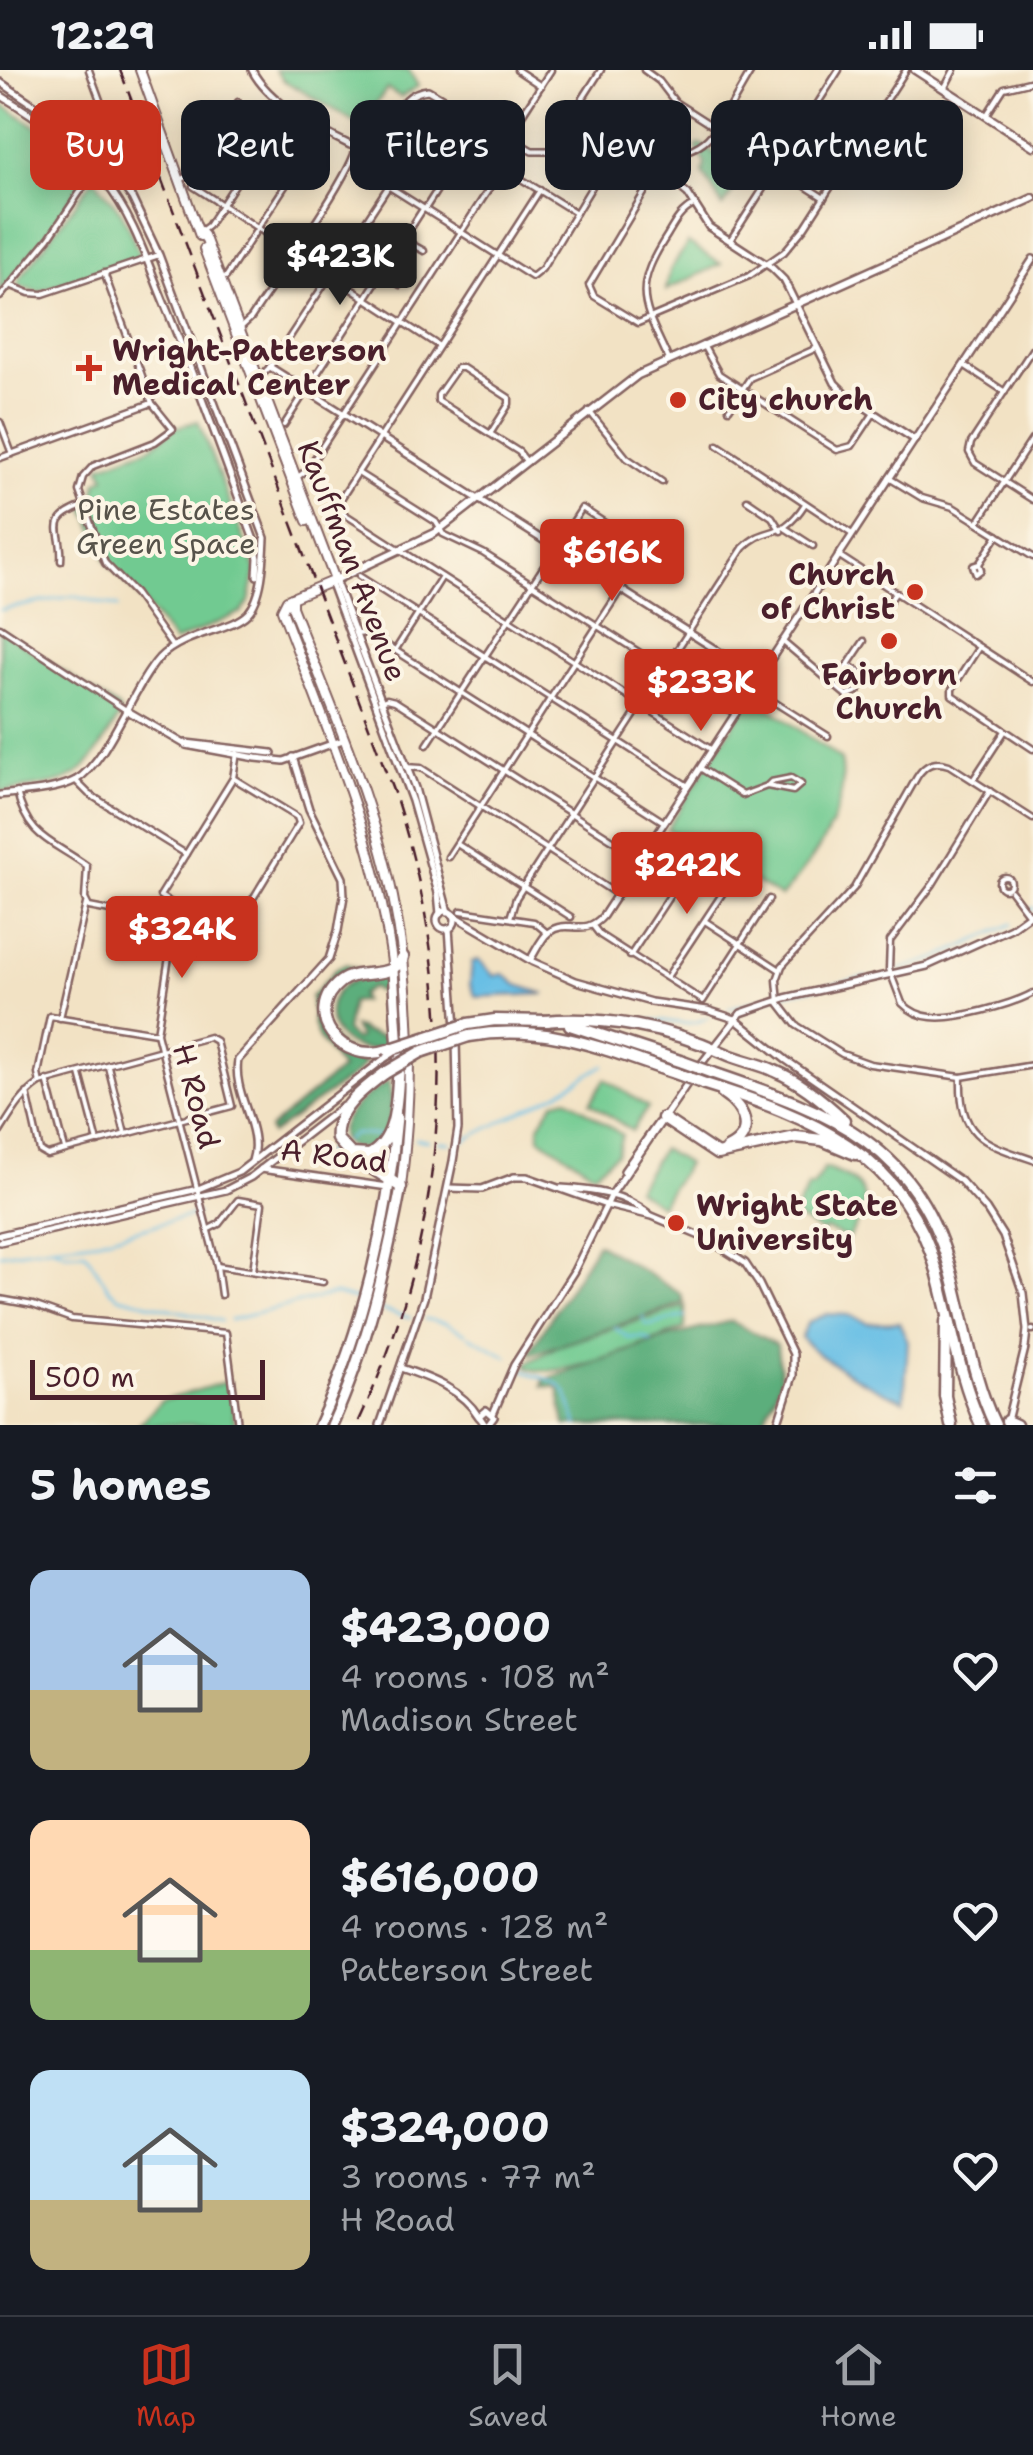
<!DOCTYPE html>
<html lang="en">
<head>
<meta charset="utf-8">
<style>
	body { margin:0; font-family:"Shantell Sans",sans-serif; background:#20242c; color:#f1f3f6; height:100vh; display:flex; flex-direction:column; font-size:38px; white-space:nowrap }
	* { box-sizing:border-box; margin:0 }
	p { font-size:32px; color:#9ea1a6 }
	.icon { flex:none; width:55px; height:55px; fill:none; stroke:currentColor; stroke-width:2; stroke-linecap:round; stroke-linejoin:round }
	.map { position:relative; height:1355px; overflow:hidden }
	.panel { display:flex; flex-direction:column; background:#171b24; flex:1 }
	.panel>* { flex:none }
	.hud { position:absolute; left:30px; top:30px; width:975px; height:90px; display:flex; gap:20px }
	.scale { position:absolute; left:30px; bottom:25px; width:235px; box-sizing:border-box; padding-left:10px; border:5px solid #4a1f2b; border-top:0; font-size:28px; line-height:35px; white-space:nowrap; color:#4a1f2b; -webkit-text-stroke:8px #fcf5e5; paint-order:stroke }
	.price { position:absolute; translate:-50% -85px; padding:0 22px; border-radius:10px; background:#c8321e; color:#fff; font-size:32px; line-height:65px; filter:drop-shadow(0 2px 5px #0008) }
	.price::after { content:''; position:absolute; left:50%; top:60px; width:30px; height:22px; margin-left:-15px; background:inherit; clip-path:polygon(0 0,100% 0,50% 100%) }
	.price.on { background:#222; color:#fff }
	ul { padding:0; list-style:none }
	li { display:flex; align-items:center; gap:30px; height:250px; padding:0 30px }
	li span { display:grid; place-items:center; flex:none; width:280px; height:200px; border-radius:20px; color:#555 }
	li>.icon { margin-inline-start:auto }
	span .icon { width:120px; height:120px; fill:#fffc; stroke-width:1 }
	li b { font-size:42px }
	h2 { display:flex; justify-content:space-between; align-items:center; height:120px; padding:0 30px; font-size:42px }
	.tag { padding:0 35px; border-radius:20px; background:#171b24; box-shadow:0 5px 25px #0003; font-size:35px; line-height:90px }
	.tag.on { background:#c8321e; color:#fff }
	.status { display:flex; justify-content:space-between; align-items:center; height:70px; padding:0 50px; background:#171b24; direction:ltr }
	.status svg { height:28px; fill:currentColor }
	.menu { display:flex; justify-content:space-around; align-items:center; height:140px; border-top:2px solid #363941; background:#171b24; font-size:28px; color:#9ea1a6 }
	.menu a { display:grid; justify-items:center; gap:5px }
	.menu .on { color:#c8321e }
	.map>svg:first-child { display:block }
</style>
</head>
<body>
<div class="status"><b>12:29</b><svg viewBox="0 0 49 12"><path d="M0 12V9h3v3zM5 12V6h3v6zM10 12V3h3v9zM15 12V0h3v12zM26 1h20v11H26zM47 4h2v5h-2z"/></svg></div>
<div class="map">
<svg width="1033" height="1355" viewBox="0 0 1033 1355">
	<rect width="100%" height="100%" fill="#fcf5e5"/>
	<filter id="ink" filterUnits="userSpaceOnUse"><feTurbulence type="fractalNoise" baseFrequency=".01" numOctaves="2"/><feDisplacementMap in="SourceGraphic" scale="20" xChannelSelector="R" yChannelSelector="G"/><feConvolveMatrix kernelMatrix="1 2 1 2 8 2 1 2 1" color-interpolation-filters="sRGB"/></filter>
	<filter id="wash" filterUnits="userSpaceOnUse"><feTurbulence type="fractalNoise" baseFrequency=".0048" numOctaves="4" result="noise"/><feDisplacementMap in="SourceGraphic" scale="40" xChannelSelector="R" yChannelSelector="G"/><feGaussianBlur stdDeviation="2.25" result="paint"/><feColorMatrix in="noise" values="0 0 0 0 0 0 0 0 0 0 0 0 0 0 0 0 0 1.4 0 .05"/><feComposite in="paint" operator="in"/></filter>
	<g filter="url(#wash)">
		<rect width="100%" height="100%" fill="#f2e2c4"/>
		<g fill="#71ca91" stroke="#5e745e" stroke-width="2.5">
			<polygon points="275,0 409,0 418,16 401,27 387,19 360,55 283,10"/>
			<polygon points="0,33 45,62 88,102 46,166 0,222"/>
			<polygon points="701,74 744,103 723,137 703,103 705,94 696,77"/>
			<polygon points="94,108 122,143 139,183 137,188 39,222 18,216 19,210"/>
			<polygon points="688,173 721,194 666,220 670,200"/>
			<polygon points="198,351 256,500 249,532 242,542 174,572 137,524 107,492 83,433 94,429 97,412 105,407 100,396 151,377 175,358"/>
			<path d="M0,559L119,639L120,645C78,716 80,710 0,722Z"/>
			<path d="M752,625L841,690C851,741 813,791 781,827L667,759Z"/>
			<polygon points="605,1009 648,1037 632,1061 590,1033"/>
			<polygon points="567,1028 622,1065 617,1083 594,1103 540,1068 539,1055 555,1031"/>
			<polygon points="662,1079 687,1094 660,1135 636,1119"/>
			<path d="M824,1098C870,1113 874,1128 848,1168L825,1159L822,1162L798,1149L795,1141L809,1116L813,1117Z"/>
			<path d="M685,1236V1258C654,1270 555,1314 527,1297V1293L558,1276Z"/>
			<polygon points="229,1311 235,1355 139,1355 161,1331"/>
		</g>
		<g fill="#5cae7b" stroke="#536653" stroke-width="2.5">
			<path d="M345,894L356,898C298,924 316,969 365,992L358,1002L271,1064L269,1059L341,999L319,969L313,953L311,927L337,898Z"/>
			<path d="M382,906L388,910L383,923L371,918L360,925L363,931L351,932L346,962L355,970L359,967L353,957L359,958L363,962L392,969L389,976C379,978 368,981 358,978C325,969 319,927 350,912C359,908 371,908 382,906Z"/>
			<path d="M389,1010C408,1099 315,1091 348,1045C359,1030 375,1020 389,1010Z"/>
			<polygon points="597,1173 681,1224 684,1233 533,1284 529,1283"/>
			<polygon points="731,1251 777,1275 781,1310 761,1355 565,1355 558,1317 543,1316 544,1310 668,1267"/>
		</g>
		<g fill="#69bfe5" stroke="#5a6f88" stroke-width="2.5">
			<polygon points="479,890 494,906 504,904 517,915 545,924 476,927 470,914 472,892"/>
			<path d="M827,1244L848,1245L868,1253L899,1252L908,1271L904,1330C875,1319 819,1290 801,1267L808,1252Z"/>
		</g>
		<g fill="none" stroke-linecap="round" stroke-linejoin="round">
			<g stroke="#69bfe5" stroke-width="2.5">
				<polyline points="0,540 73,526 118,537"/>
				<polyline points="1030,841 1033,838"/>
				<polyline points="899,900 937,888 1012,854"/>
				<polyline points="780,925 866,907"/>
				<polyline points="729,938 775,926"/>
				<path d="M649,951C673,948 685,960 709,947"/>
				<polyline points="416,1069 428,1071"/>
				<polyline points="346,1070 354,1064 381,1066"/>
				<polyline points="439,1072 450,1073"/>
				<polyline points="461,1072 558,1023 604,995"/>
				<polyline points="308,1099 332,1076"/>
				<polyline points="54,1178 66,1183 85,1182 110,1220 120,1227 221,1251"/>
				<polyline points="0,1184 99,1170 197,1144"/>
				<polyline points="379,1239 410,1248"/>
				<polyline points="643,1246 645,1254 651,1255 685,1246"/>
				<polyline points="425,1249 446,1253 465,1263"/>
				<polyline points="230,1250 335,1224 358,1230"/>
				<polyline points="615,1258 629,1268 642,1267 651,1271"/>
				<polyline points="469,1266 508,1287"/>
				<path d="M522,1299C530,1305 536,1306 545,1308C570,1315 570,1334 577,1355"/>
			</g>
		</g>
	</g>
	<g filter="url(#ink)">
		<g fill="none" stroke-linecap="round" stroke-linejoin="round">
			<defs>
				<g id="minor">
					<polyline points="517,0 541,16"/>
					<polyline points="644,0 659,11 675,32 824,128"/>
					<polyline points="944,19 954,0"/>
					<polyline points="879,42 902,57"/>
					<polyline points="986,46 1004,18 1033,11"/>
					<polyline points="807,50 853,80"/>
					<polyline points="508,67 551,0"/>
					<polyline points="560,81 560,64 601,0"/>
					<polyline points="656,103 589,215 594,226 638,253 749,206 784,182 805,157 906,0"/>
					<path d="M658,104C669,80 692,85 708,68C726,49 738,22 752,0"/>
					<polyline points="183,109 193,101 238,32"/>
					<polyline points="193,116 439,276"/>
					<polyline points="388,116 532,207 542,199 611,85"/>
					<polyline points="540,120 335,438 712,680"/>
					<polyline points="425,139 465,76"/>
					<polyline points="201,161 208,156 274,55"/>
					<polyline points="731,169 839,0"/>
					<polyline points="404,170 424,181"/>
					<polyline points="104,203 152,333 173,359 155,372 93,396 83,407 79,421 105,493 135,524 172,576"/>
					<polyline points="382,203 400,215"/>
					<polyline points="226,207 302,90"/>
					<polyline points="12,216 29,223 43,224 159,185"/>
					<polyline points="0,227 49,168 111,76 112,63 89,0"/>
					<path d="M239,259L251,248C270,219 355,100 356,76"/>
					<polyline points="703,275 719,304 837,380 852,376 874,343"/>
					<polyline points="1033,278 971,373 969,382 975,393 1033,430"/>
					<path d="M669,290C643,233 631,221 668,164C675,152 681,141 694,135"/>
					<polyline points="964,295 1005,322"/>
					<polyline points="258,309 270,297 428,56"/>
					<polyline points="729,339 750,308 817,278"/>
					<polyline points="589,341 627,388 662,412"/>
					<polyline points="0,352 12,384"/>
					<polyline points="284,355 423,139"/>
					<polyline points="490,364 509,334 509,328 463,298 457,298 438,325 438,331 519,382 526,391"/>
					<polyline points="718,375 852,464"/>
					<polyline points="0,388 152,333"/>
					<polyline points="358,403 436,452 443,464 483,483 736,644"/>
					<polyline points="889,408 922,428 953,437 1033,487"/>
					<polyline points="295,409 307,400 500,102 510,102 576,143"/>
					<polyline points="747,430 772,447 781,461"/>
					<polyline points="978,452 1033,368"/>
					<polyline points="785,458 813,476"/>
					<polyline points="838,485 1033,612"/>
					<path d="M61,491C64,461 43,451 83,436"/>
					<polyline points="979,494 981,500 976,504 973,496 979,494 998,465"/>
					<polyline points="359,506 688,716"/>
					<polyline points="883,541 896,522"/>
					<polyline points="0,557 126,640"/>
					<polyline points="356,564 368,563 664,752"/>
					<polyline points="782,571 847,626 858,621 865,610 862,604 848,595"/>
					<polyline points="979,577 952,619 952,625 1033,679"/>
					<polyline points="396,579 442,507"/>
					<polyline points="833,617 864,571"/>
					<polyline points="752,618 828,666"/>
					<polyline points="380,632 387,629 395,631 641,788"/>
					<polyline points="427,675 582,438 643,478 643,483 621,519 448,787"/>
					<polyline points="405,697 421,698 618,825"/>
					<polyline points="700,698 743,725 767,716 793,721 801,714 791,708 771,712 767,716"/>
					<polyline points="233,708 297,747 299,753 232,863 227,867 160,826 233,708 237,683"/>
					<polyline points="75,710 89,724 186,784"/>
					<polyline points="973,710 1005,661"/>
					<path d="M990,721L933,814L890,871L889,899L902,933C910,941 919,946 931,947C955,950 1011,935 1033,923"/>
					<path d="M17,722C28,769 53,771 87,796L85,829L89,837L173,853"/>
					<path d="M1033,749L949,695C935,690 925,694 917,707L854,818L782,896L777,910L779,933L796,955L842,984L870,994L961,1007L1033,995"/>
					<polyline points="457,774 571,847"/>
					<circle cx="1005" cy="813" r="6"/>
					<polyline points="1011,821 1029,845"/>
					<polyline points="177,836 157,963 217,1196 221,1225"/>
					<polyline points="461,841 534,852 546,862"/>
					<path d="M510,848L516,828L743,478C767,453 780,473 805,434"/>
					<polyline points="705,851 780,900"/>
					<polyline points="593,856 600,865 703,931 769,829"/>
					<polyline points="630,886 698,783"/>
					<polyline points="667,907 736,803"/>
					<polyline points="60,948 86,834"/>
					<polyline points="108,996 125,1064"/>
					<polyline points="80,1004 98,1072"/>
					<path d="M961,1007C959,1067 983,1073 1033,1090"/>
					<polyline points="47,1010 65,1079"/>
					<polyline points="40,1013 38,1004 50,946 156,963"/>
					<path d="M0,1062C12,1043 21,1026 40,1013L209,967L216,971L232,1036L47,1085L40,1081L27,1023"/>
					<polyline points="209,1159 219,1154 238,1130 262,1134 253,1201"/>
					<polyline points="217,1196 323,1212"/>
					<polyline points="0,1229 33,1235 72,1249 226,1263 238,1355"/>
					<polyline points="1032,1260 1033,1260"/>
				</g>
				<g id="tertiary">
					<path d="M252,0C267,31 319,60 350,75C393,80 389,23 428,20L532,81H597L670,109L688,124L709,157L772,198L784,210L835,313L848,326L915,370"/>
					<path d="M0,12L75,62L103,89L132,128L159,185L265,468C264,489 263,527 248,543C231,561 184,562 159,588C132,618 108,691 76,710C55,721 23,722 0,725"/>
					<path d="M0,25C40,49 76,75 105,112C134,148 147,192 165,235C197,312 225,391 254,470L258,488L257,506"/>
					<polyline points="270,297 759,607"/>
					<polyline points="335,510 415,718 448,842"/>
					<polyline points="330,511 412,731 438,823 440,844"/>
					<polyline points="126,640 186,675 256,688 284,691 343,670"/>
					<polyline points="186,673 272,683"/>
					<circle cx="446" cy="850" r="9"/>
					<polyline points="452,844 533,892 576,911 651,932 707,940 735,949 786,990 961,1111 986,1139 1003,1166 1023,1223 1027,1260 1025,1278 1007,1351"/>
					<polyline points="449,858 456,958"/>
					<path d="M530,890C536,881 541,868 549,862C568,848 584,868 603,846L1033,189"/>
					<polyline points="698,998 741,943 785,928 927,896 1011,858 1033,842"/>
					<path d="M252,1091C263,1059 232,1024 238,990L329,889L338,861L344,826L343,808L309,739L293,687"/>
					<polyline points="261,1099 388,1117"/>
					<polyline points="624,1101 658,1053"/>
					<polyline points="448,1118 482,1119 514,1107 527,1107 606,1135 652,1146 709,1170 745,1193 759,1214 793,1284 793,1306 777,1355"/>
					<path d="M561,1118C594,1120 623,1123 649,1144"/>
					<polyline points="612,1124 689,1011"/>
					<polyline points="0,1165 198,1119 239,1102 384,989"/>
					<polyline points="0,1172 226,1120 251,1107 343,1036"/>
					<path d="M401,1298C430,1308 462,1319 479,1347"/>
					<polyline points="493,1344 514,1295 574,1201 612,1124"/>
					<polyline points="380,1355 424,1228 453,1091 458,1059 456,969"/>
					<polyline points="485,1355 479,1346 486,1340 494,1347 488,1355"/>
				</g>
				<g id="secondary">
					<polyline points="915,0 1033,76"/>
					<polyline points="335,510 435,463 638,305 1033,128"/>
				</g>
				<g id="primary">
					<polyline points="140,0 200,166"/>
					<path d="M200,161L204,165L335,510L287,530L282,540C326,658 378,773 393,900"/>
					<polyline points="204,179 307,451"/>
					<path d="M292,528V537C329,631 372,727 393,827C413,924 413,1019 401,1117"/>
				</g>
				<g id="trunk">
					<polyline points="393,900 399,997"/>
					<path d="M319,1355C363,1259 388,1151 397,1047"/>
					<path d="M332,1355C366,1280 386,1197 401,1117"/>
				</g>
				<g id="motorway">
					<path d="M544,951C605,946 669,958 724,983C741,991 759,993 775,1001C801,1012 824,1031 844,1050"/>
					<polyline points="468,954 495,950 548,951"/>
					<polyline points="570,955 683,992"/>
					<path d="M469,966C548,953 603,979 675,1003"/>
					<path d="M388,980C341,996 301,943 340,912C359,897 391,912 403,887"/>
					<path d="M385,1003C365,1018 333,1041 337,1069L351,1084L369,1085C399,1069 396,1027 399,997"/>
					<path d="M713,1003C833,1044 919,1073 953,1209C966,1258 973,1309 995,1355"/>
					<path d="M705,1014C811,1047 904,1083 937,1201C951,1252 959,1307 981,1355"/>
					<path d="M723,1024C746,1039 756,1065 727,1079"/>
					<polyline points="663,1048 717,1084 796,1067 822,1070 855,1084"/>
					<polyline points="356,1088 401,1117"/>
					<polyline points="946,1251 945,1326 951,1355"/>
					<polyline points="1007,1351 1016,1355"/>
				</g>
			</defs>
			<use href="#minor" stroke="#856361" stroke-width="9"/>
			<use href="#tertiary" stroke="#856361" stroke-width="10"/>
			<use href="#secondary" stroke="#856361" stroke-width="11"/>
			<use href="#primary" stroke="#856361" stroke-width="12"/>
			<use href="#trunk" stroke="#856361" stroke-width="14"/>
			<use href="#motorway" stroke="#856361" stroke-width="15"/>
			<use href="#minor" stroke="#fff" stroke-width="4"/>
			<use href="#tertiary" stroke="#fff" stroke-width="5"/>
			<use href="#secondary" stroke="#fff" stroke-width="6"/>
			<use href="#primary" stroke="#fff" stroke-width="8"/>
			<use href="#trunk" stroke="#fff" stroke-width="9"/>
			<use href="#motorway" stroke="#fff" stroke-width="10"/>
			<path stroke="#4a1f2b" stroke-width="2.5" stroke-dasharray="15 8" stroke-linecap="butt" d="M120,0L397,731C463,938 451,1158 357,1355"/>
			<defs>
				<polyline id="tertiary-bridge" points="384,989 395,982"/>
				<g id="motorway-bridge">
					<polyline points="388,980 468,954"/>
					<polyline points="683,992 713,1003"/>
					<polyline points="385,1003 421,982 469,966"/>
					<polyline points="675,1003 705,1014"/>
				</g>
			</defs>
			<use href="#tertiary-bridge" stroke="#856361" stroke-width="10" stroke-linecap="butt"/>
			<use href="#motorway-bridge" stroke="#856361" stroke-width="15" stroke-linecap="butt"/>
			<use href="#tertiary-bridge" stroke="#fff" stroke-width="5"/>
			<use href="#motorway-bridge" stroke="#fff" stroke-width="10"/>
		</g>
	</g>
	<g fill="#c8321e" stroke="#fcf5e5" stroke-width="4">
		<path d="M84 283h10v10h10v10h-10v10h-10v-10h-10v-10h10z"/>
		<circle cx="678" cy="330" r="10"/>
		<circle cx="915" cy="522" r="10"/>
		<circle cx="889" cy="571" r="10"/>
		<circle cx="676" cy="1153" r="10"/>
	</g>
	<g text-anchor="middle" stroke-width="8" stroke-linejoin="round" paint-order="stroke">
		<g font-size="30" font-weight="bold" fill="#4a1f2b" stroke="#fcf5e5" text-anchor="start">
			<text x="112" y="291">Wright-Patterson<tspan x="112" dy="34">Medical Center</tspan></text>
			<text x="698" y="340">City church</text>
			<text x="895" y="515" text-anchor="end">Church<tspan x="895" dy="34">of Christ</tspan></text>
			<text x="889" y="615" text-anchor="middle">Fairborn<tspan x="889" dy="34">Church</tspan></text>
			<text x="696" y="1146">Wright State<tspan x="696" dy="34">University</tspan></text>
		</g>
		<g font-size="30" fill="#56524a" stroke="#fcf5e5">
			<text x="166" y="450">Pine Estates<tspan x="166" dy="34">Green Space</tspan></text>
		</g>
		<g font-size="30" fill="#4a1f2b" stroke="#fcf5e5">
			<text transform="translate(352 491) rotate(69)" y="10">Kauffman Avenue</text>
			<text transform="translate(196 1026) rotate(75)" y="10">H Road</text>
			<text transform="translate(334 1086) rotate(7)" y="10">A Road</text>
		</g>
	</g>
</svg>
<div class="scale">500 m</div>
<b class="price on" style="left:340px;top:238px">$423K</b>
<b class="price" style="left:612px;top:534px">$616K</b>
<b class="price" style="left:701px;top:664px">$233K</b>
<b class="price" style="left:687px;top:847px">$242K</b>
<b class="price" style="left:182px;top:911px">$324K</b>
<div class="hud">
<a class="tag on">Buy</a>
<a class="tag">Rent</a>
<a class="tag">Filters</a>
<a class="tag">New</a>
<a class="tag">Apartment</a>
</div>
</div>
<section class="panel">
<h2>5 homes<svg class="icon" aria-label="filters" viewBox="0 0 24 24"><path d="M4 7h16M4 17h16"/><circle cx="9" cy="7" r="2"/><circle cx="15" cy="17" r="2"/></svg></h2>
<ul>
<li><span style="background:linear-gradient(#a9c7e8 60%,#c2b280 0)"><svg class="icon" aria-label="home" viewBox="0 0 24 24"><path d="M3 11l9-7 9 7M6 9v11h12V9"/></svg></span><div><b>$423,000</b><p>4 rooms · 108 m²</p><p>Madison Street</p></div><svg class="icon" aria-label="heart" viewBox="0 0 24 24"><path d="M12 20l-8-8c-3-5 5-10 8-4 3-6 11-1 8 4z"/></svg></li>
<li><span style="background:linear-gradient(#ffd9b3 65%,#8fb573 0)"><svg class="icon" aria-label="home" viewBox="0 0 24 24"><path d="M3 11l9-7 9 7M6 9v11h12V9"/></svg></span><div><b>$616,000</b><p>4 rooms · 128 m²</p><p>Patterson Street</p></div><svg class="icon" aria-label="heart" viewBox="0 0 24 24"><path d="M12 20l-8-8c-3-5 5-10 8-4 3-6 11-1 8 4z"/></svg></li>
<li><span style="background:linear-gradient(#bfe0f5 65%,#c2b280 0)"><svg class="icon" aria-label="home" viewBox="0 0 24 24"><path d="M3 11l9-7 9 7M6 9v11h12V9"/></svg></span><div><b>$324,000</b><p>3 rooms · 77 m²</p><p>H Road</p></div><svg class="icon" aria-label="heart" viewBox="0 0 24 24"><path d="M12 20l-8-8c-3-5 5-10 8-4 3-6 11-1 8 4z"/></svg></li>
</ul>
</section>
<nav class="menu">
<a class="on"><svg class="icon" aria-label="map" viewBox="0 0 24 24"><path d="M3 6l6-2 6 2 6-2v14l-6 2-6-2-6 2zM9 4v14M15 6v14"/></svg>Map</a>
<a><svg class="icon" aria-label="saved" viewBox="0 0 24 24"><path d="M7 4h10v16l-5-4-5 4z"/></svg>Saved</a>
<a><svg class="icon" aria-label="home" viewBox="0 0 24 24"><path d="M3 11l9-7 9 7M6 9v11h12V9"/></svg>Home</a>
</nav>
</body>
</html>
